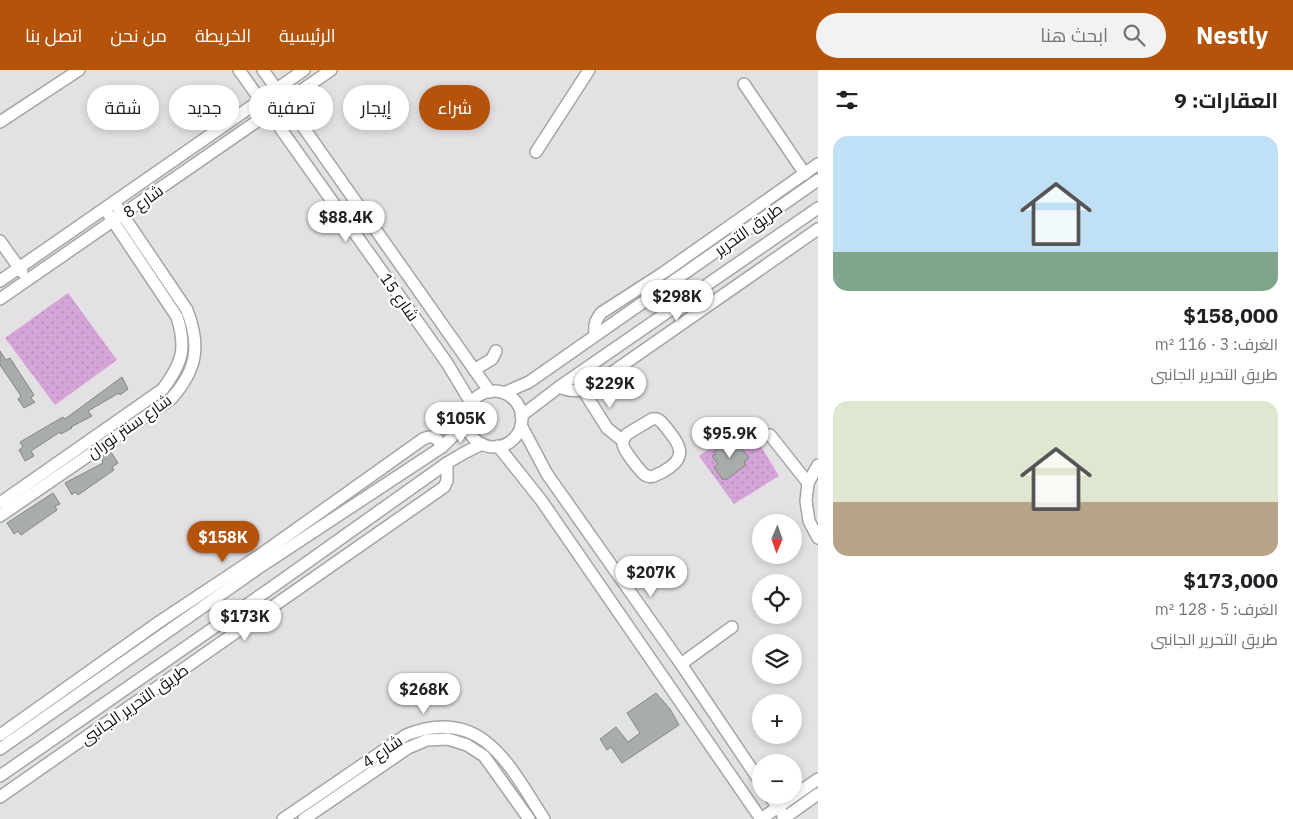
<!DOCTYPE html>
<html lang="ar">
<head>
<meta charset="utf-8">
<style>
	body { margin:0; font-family:"IBM Plex Sans",Cairo,sans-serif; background:#f2f2f2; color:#202124; direction:rtl; height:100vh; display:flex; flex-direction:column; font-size:19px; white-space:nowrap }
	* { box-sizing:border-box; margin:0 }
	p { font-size:16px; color:#757577 }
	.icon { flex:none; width:28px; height:28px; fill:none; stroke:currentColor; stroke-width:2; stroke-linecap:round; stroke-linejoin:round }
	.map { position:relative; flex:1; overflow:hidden; direction:ltr }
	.sheet { display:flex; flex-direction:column; background:#fff; width:475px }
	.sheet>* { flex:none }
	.top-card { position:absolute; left:15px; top:15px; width:475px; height:45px; direction:rtl; display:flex; gap:10px }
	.needle { width:32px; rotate:182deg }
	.tools { position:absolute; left:752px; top:444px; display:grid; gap:10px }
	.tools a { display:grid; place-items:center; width:50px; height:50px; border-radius:50%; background:#fff; box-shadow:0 2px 8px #0003; font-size:25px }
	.price { position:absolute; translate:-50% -42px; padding:0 11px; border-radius:18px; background:#fff; color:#222; font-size:16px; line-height:32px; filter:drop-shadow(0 1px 2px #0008) }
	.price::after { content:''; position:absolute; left:50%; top:30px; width:15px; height:11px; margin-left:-8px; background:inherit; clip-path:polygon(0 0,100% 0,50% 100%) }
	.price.on { background:#b45309; color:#fff }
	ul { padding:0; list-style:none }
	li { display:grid; align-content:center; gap:10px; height:265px; padding:0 15px }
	li span { display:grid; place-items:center; height:155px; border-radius:15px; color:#555 }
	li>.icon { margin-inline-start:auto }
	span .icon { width:90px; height:90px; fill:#fffc; stroke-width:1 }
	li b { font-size:21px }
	h2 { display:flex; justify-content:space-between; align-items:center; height:60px; padding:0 15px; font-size:21px }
	.tag { padding:0 18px; border-radius:22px; background:#fff; box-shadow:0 2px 8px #0003; font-size:18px; line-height:45px }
	.tag.on { background:#b45309; color:#fff }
	header { display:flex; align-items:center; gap:30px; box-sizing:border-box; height:70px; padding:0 25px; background:#b45309; color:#fff }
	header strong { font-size:24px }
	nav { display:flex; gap:28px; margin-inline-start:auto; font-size:18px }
	.search { width:350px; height:45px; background:#f2f2f2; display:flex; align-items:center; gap:12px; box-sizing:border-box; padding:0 18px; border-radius:28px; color:#757577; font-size:19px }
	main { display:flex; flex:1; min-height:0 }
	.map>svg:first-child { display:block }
</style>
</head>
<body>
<header>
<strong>Nestly</strong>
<div class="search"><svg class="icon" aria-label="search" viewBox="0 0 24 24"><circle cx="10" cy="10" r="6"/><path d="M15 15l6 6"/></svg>ابحث هنا</div>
<nav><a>الرئيسية</a><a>الخريطة</a><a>من نحن</a><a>اتصل بنا</a></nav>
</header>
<main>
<section class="sheet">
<h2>العقارات: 9<svg class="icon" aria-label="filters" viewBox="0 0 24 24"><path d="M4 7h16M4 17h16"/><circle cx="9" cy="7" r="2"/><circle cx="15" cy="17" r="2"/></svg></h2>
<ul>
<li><span style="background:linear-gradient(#bfe0f5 75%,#7fa58c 0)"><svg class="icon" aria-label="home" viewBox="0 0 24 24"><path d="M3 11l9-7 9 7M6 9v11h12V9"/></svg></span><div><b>$158,000</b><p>الغرف: 3 · 116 m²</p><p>طريق التحرير الجانبى</p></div></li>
<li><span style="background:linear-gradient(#dfe7d0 65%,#b9a48a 0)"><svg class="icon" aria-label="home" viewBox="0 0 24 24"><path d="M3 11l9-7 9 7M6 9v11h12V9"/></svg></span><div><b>$173,000</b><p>الغرف: 5 · 128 m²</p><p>طريق التحرير الجانبى</p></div></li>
</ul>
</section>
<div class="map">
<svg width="818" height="749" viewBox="0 0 818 749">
	<defs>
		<pattern id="garden-dots" width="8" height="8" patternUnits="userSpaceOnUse" patternTransform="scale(1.25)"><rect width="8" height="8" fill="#d5a4d8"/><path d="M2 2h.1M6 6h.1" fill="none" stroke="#b68cb8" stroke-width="1.8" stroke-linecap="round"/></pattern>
	</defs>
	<rect width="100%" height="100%" fill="#e4e1e4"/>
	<g fill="url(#garden-dots)">
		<polygon points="68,223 117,290 55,335 5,268"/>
		<polygon points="739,358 746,367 753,363 779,406 734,434 699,386"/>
	</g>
	<g fill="#a8adab" stroke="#838785">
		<polygon points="0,281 6,290 10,288 34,325 31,328 35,332 24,338 18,329 21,326 0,295"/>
		<polygon points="122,307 128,319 120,325 119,323 88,341 92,346 71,357 72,358 61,364 60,362 31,381 34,386 25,391 19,380 23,377 20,372 63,347 65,349"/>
		<polygon points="735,369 749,388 744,392 746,395 726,410 725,408 723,410 714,397 718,394 712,386 716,384 714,382 728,371 730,373"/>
		<polygon points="111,382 118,393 112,397 114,400 78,425 75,422 72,425 65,413 103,393 101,387"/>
		<polygon points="53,423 60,434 55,436 57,440 21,465 18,461 14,464 7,453"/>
		<polygon points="656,623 670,639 679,655 622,693 611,677 607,680 600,669 616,657 628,672 640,663 627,643"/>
	</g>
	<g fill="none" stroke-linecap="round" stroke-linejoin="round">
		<defs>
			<g id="minor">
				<polyline points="239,0 447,293 471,333"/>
				<polyline points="263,0 490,322"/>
				<polyline points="744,14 805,104"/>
				<polyline points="0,52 79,0"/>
				<polyline points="536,82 589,0"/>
				<polyline points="0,171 22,202"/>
				<polyline points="0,211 304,0"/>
				<polyline points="0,229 331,0"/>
				<path d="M595,265C594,256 595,251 601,243L663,203L818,94"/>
				<polyline points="474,300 492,289 496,281"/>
				<path d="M559,317C573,323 581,321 594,315L818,159"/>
				<polyline points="583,320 607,358 623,371"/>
				<circle cx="494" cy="349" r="28"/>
				<polyline points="504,323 529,312 818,110"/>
				<polyline points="521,346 559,317 818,138"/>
				<path d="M652,349C655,349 656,348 659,350C664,354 678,372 679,378C680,381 680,383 679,386C677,394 664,402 656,405C653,407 649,407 645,405C640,401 623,380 623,374C622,370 625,367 627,364Z"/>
				<polyline points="521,355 547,404 681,594 761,713"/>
				<polyline points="770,365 808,413"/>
				<polyline points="498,376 541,430 761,749"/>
				<polyline points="818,395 808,413 806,431 809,451 818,468"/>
				<path d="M0,433L163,319C182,293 187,279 177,247L105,139"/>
				<path d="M0,446L171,329C197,300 201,276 187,240L114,132"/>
				<polyline points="681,594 732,557"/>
				<path d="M0,665L159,552L260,485L423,369C433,364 438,368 442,377"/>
				<polyline points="0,679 257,499 442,377 455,364 466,350"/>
				<polyline points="0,706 271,518 447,393 464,383 482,374"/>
				<polyline points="769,725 782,743"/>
				<polyline points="0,727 444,417 447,411 447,393"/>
				<path d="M283,749L406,665C482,635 509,695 544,749"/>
				<polyline points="304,749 408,678 427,670 448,669 467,675 484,686 529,749"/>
				<polyline points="761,749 818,709"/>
				<polyline points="783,749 818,724"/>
			</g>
		</defs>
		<use href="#minor" stroke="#a7a4a7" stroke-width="14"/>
		<use href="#minor" stroke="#fff" stroke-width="11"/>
	</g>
	<g text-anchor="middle" stroke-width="4.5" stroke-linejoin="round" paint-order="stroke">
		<g font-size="16" fill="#111011" stroke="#fff">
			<text transform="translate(143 131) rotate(-35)" y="6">شارع 8</text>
			<text transform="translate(748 159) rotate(-35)" y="6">طريق التحرير</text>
			<text transform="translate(400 227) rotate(55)" y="6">شارع 15</text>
			<text transform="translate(129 356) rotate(-35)" y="6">شارع سنتر نوران</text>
			<text transform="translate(134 634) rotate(-35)" y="6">طريق التحرير الجانبى</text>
			<text transform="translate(382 681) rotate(-34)" y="6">شارع 4</text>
		</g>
	</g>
</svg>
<div class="tools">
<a><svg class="needle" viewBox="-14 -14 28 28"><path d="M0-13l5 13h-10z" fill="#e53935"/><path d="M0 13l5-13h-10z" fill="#757577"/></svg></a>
<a><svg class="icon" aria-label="locate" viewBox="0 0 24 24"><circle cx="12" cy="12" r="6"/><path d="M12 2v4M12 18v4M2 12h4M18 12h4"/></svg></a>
<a><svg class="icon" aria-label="layers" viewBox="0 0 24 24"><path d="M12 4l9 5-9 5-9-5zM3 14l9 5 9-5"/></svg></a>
<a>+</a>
<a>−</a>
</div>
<b class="price" style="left:346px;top:173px">$88.4K</b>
<b class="price" style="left:677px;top:252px">$298K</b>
<b class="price" style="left:610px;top:339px">$229K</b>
<b class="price" style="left:461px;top:374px">$105K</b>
<b class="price" style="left:730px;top:389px">$95.9K</b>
<b class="price on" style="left:223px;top:493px">$158K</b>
<b class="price" style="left:651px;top:528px">$207K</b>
<b class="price" style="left:245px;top:572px">$173K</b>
<b class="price" style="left:424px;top:645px">$268K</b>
<div class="top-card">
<a class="tag on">شراء</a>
<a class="tag">إيجار</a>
<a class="tag">تصفية</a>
<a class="tag">جديد</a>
<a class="tag">شقة</a>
</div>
</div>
</main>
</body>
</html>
